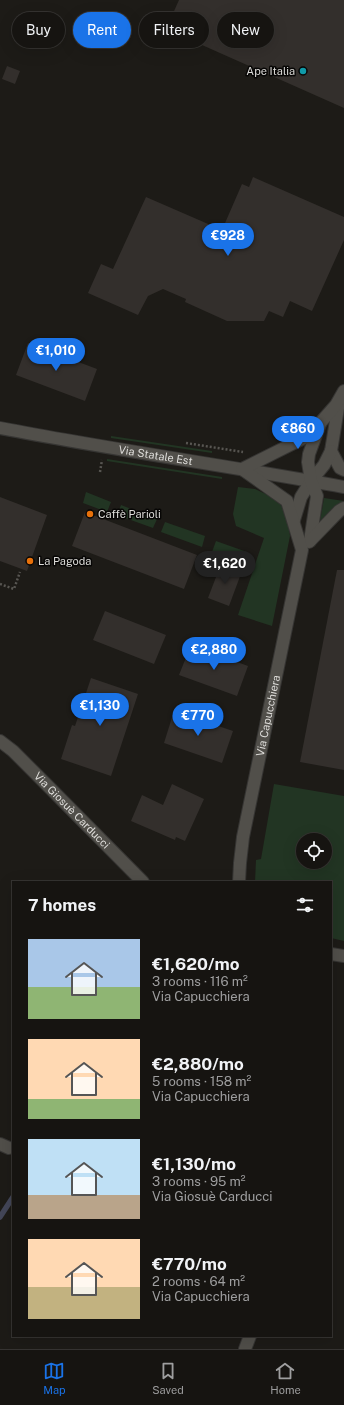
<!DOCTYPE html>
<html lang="en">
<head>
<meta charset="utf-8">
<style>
	body { margin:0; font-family:"Public Sans",sans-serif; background:#1f1d1a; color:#f1f3f6; height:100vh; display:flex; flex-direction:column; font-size:15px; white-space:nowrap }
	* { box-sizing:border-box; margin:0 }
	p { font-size:13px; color:#9e9e9f }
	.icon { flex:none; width:22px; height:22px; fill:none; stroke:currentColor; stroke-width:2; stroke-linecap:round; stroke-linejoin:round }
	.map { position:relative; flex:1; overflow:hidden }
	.details { position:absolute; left:12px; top:881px; width:320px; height:456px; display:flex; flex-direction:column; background:#161411; border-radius:0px; box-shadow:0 4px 16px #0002,0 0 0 1px #353331 }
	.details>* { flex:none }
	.banner { position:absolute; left:12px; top:12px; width:320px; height:36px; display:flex; gap:8px }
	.controls { position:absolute; left:296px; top:833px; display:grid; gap:8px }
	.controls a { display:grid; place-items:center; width:36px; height:36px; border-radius:50%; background:#161411; box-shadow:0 4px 16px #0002,0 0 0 1px #353331; font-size:20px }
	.price { position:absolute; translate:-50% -34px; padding:0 9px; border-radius:14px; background:#1a73e8; color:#fff; font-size:13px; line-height:26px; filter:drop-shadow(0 1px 2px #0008) }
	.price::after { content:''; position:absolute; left:50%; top:24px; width:12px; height:9px; margin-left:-6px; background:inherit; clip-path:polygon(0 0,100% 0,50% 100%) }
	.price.selected { background:#222; color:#fff }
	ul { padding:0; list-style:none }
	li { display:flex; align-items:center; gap:12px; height:100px; padding:0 16px }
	li span { display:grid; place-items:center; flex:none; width:112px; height:80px; border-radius:0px; color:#555 }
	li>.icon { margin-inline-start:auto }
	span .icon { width:48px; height:48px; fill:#fffc; stroke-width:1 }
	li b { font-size:17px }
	h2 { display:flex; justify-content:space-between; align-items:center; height:48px; padding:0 16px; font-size:17px }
	.chip { padding:0 14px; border-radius:18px; background:#161411; box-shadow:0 4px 16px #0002,0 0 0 1px #353331; font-size:14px; line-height:36px }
	.chip.selected { background:#1a73e8; color:#fff }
	.tab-bar { display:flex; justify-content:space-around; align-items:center; height:56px; border-top:1px solid #353331; background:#161411; font-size:11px; color:#9e9e9f }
	.tab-bar a { display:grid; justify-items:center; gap:2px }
	.tab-bar .selected { color:#1a73e8 }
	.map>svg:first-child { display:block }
</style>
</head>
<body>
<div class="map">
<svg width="344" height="1349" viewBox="0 0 344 1349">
	<rect width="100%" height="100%" fill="#1d1b17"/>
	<g fill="#223523" fill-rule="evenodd">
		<polygon points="111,436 212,451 212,453 111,438"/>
		<polygon points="107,459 222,477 222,479 107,461"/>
		<polygon points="238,487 255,489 274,498 281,505 287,516 290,536 272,626 238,615 264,538 236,526 233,514"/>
		<polygon points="86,492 111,502 107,512 83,503"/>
		<polygon points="324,498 344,501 320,521"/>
		<polygon points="121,505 157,519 153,528 117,515"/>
		<polygon points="165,522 205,536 202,547 161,532"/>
		<polygon points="216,541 247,552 243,563 212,552"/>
		<path d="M274,784L344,796V941L331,938V882H255L256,860L261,859ZM303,840H325V862H303Z"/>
	</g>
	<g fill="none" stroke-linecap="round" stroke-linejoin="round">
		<polyline stroke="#434658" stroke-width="5.5" points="0,1217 13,1197"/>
	</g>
	<g fill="#332f2c">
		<polygon points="179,0 344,0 344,108 166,29"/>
		<polygon points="7,66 20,71 15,84 2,79"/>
		<polygon points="253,177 344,217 344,240 312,311 290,301 283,317 269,311 264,321 227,321 185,302 186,299 163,289 148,296 138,315 88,293 101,264 113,269 146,197 222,230 242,184 249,187"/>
		<polygon points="28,343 97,369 85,401 16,375"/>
		<polygon points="0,497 47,515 27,571 0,561"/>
		<polygon points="85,512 197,555 184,589 72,546"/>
		<polygon points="221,564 242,571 229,606 208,598"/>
		<polygon points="337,570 344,570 344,770 300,762"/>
		<polygon points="105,611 166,635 154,664 93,640"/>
		<polygon points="191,645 248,666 237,696 179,675"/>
		<polygon points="91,678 138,694 111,776 61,759 72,725 75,726"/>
		<polygon points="174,711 233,731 222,763 164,743"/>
		<polygon points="172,784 204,799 185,841 176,837 175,840 131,821 142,795 163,805"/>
	</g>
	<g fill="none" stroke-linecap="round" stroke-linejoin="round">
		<defs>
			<g id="minor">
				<polyline points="339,402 331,451 340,468 344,470"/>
				<path id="s1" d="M0,428C114,450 230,466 344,487"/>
				<polyline points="294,520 301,497 311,481 324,465 331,451"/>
				<polyline points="310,541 317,496 311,481 308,462 309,454 320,424"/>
				<polyline points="309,542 339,511 344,508"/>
				<path id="s2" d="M0,741L13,751L51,789L143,882"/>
				<path id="s3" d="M239,882L240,863L243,837L302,550L287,501L242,469L304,438L321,422L336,405L344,391"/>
				<polyline points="331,954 344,956"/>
				<polyline points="0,1144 9,1148"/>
				<polyline points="245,1349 250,1336"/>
			</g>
		</defs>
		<use href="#minor" stroke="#363533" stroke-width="14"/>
		<g stroke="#585652" stroke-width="2.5" stroke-dasharray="2 2" stroke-linecap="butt">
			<polyline points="186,443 243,452"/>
			<polyline points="100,472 102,460"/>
			<polyline points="0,584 14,589 20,572"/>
		</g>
		<use href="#minor" stroke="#514f4a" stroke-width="12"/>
	</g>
	<circle fill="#0f9aa8" stroke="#070605" stroke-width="1.5" cx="303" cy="71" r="4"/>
	<g fill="#e8710a" stroke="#070605" stroke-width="1.5">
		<circle cx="90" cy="514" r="4"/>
		<circle cx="30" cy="561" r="4"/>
	</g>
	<g text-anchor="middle" stroke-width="3" stroke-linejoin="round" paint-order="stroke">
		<g font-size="11" fill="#deddda" stroke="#070605" text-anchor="start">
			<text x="295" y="75" text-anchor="end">Ape Italia</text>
			<text x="98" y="518">Caffè Parioli</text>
			<text x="38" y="565">La Pagoda</text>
		</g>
		<g font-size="11" fill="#deddda" stroke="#070605">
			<text dy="4" stroke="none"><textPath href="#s1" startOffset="158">Via Statale Est</textPath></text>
			<text dy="4" stroke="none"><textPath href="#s3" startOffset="169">Via Capucchiera</textPath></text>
			<text dy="4" stroke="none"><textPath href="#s2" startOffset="100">Via Giosuè Carducci</textPath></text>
		</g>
	</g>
</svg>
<div class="controls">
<a><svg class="icon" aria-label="locate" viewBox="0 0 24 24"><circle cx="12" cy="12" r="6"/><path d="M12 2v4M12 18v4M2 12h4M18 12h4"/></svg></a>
</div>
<b class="price" style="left:228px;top:257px">€928</b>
<b class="price" style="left:56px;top:372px">€1,010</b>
<b class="price" style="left:298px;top:450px">€860</b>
<b class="price selected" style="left:225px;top:585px">€1,620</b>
<b class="price" style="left:214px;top:671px">€2,880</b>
<b class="price" style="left:100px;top:727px">€1,130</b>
<b class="price" style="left:198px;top:737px">€770</b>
<div class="banner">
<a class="chip">Buy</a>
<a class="chip selected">Rent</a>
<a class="chip">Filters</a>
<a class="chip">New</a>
</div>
<section class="details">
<h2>7 homes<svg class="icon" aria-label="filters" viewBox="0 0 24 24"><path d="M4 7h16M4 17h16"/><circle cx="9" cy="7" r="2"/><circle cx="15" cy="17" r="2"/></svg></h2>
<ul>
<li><span style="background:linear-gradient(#a9c7e8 60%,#8fb573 0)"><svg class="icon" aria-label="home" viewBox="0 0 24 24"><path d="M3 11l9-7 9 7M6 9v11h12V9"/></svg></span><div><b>€1,620/mo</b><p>3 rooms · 116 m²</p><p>Via Capucchiera</p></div></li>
<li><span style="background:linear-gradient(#ffd9b3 75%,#8fb573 0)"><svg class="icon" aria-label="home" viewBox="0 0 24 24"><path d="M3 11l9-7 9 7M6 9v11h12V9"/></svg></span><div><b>€2,880/mo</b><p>5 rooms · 158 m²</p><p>Via Capucchiera</p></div></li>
<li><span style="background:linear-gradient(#bfe0f5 70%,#b9a48a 0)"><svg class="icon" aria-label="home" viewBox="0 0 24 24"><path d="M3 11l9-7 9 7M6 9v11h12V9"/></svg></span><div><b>€1,130/mo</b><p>3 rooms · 95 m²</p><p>Via Giosuè Carducci</p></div></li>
<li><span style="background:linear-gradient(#ffd9b3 60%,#c2b280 0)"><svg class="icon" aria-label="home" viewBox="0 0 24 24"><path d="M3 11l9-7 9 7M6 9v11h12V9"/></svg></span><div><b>€770/mo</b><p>2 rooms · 64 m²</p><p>Via Capucchiera</p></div></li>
</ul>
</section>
</div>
<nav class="tab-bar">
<a class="selected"><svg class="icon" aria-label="map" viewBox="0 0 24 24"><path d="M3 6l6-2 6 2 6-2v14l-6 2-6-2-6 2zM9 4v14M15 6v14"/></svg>Map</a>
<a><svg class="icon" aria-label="saved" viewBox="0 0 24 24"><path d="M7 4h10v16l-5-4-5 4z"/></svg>Saved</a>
<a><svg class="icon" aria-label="home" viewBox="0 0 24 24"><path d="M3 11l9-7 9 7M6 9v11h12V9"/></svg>Home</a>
</nav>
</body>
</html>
